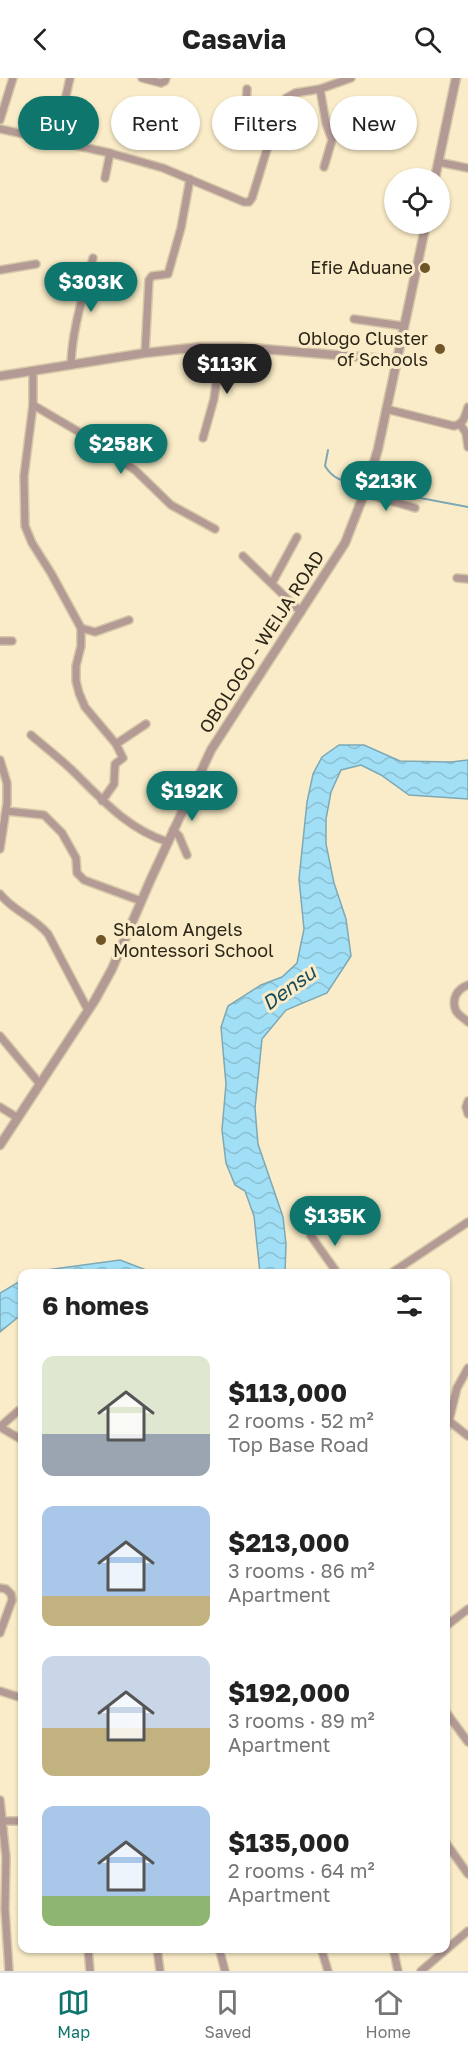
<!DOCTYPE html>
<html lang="en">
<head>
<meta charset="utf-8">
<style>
	body { margin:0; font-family:"Golos Text",sans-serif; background:#f2f2f2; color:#222; height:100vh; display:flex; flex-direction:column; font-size:22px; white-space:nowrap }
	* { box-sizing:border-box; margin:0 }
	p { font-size:20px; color:#767676 }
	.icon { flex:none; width:33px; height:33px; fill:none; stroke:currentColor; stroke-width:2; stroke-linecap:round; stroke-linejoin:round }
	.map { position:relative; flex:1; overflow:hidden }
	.details { position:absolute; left:18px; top:1191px; width:432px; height:684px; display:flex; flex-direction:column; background:#fff; border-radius:12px; box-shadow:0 2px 4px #0004 }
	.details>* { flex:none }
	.banner { position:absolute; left:18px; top:18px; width:432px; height:54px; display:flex; gap:12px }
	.tools { position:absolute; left:384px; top:90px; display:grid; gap:12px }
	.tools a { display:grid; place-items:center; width:66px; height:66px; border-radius:50%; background:#fff; box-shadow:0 2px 4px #0004; font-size:30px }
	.price { position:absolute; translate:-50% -51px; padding:0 14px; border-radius:21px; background:#0f766e; color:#fff; font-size:20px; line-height:39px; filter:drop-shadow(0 2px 3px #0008) }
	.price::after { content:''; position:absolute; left:50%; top:36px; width:18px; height:14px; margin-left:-9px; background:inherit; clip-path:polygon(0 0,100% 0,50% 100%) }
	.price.active { background:#222; color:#fff }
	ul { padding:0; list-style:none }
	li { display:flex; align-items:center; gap:18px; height:150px; padding:0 24px }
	li span { display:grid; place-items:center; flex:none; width:168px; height:120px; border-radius:12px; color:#555 }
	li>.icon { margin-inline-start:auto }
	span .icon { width:72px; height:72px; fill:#fffc; stroke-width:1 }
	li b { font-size:26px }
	h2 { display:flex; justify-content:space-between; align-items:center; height:72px; padding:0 24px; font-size:26px }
	.tag { padding:0 21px; border-radius:27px; background:#fff; box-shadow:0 2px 4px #0004; font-size:21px; line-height:54px }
	.tag.active { background:#0f766e; color:#fff }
	header { display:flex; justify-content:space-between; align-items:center; height:78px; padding:0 24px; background:#fff; font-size:27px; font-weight:700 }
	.tab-bar { display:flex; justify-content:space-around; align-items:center; height:84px; border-top:2px solid #e0e0e0; background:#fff; font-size:16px; color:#767676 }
	.tab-bar a { display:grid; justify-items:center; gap:3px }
	.tab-bar .active { color:#0f766e }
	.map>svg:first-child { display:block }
</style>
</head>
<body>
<header><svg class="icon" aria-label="back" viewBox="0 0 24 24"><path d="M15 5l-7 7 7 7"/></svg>Casavia<svg class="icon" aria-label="search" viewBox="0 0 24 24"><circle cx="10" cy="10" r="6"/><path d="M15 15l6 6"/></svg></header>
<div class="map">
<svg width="468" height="1893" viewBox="0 0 468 1893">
	<defs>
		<pattern id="water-waves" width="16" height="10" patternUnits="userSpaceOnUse" patternTransform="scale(1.5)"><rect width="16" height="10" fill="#a1dff6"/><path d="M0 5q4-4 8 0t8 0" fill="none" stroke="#8bbfd2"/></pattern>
	</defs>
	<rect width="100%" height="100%" fill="#faecc8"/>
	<g fill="url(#water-waves)" stroke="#7ea8b4" stroke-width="1.5">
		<polygon points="339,667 364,667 400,683 451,684 468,682 468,721 409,717 381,697 361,687 341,692 331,714 326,741 326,766 334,805 346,841 351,878 327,915 286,932 262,961 255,1030 258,1066 283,1139 286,1166 285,1195 260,1195 254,1138 245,1113 235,1107 226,1085 222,1052 226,1006 221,949 228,928 261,907 282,899 297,885 304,851 299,801 307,724 313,696 322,679"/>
		<polygon points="120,1182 154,1195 35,1195 39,1193"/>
		<polygon points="22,1202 22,1236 0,1254 0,1215"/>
	</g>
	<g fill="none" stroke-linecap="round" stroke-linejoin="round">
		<g stroke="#7ea8b4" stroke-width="2">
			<path d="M328,372L325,388C335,404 345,403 363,405"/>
			<polyline points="372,406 415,419 468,429"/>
		</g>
		<defs>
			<g id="minor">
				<polyline points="142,0 161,5 165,3 166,0"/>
				<polyline points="247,11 246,30 248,34 265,38 276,42"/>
				<polyline points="320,11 326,45 332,62 324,89"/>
				<polyline points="0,42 13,0"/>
				<polyline points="0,51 110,75 163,90 244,124 249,124 252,120 276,42 286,20 295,15 320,11 351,0"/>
				<polyline points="56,62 70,0"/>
				<polyline points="438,84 468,90"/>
				<polyline points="105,100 110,75"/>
				<polyline points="0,192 36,186"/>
				<polyline points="354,241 403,248"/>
				<polyline points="145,275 149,202 152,198 168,196 181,150 190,101"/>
				<path d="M71,287C72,250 84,216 93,180"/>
				<polyline points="33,293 33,327 24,398 25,448 32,465 51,495 81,550 81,568 76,588 76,603 79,615 85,629 116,666 123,680 115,686 114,706 102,723"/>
				<polyline points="33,327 91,361 136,393 171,427 215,451"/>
				<path d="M386,331L454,348C464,346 465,338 468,329"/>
				<polyline points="460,346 466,355 468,369"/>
				<polyline points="203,360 214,321 221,269"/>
				<polyline points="364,415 415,430"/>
				<polyline points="243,478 301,534"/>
				<polyline points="457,500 468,501"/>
				<polyline points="272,505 297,459"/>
				<polyline points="81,550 95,554 129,542"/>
				<polyline points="0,563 12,563"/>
				<path d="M31,657C46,670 62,682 76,696C104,724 130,752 168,764"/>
				<polyline points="116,666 146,646"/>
				<polyline points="0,682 7,705 7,725 0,771"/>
				<polyline points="6,733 44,737 62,755 76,780 77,795 84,802 141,823"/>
				<polyline points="173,752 179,758 187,777"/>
				<path d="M0,816C13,833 34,839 48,856L88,932"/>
				<path d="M468,907C457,911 451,921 456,933C459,938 464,940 468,944"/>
				<polyline points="0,958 40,1006"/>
				<polyline points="468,1023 466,1029 468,1036"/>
				<polyline points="0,1029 18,1040"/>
				<polyline points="311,1158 338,1196"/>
				<polyline points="390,1196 468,1144"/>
				<polyline points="449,1343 468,1358"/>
				<polyline points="0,1349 18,1333 22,1331"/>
				<polyline points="0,1349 22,1362"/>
				<polyline points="446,1350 449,1343 457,1310 468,1290"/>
				<polyline points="0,1510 6,1511 11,1516 12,1522 0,1555"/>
				<polyline points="446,1548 468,1531"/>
				<polyline points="0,1613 22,1620"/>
				<polyline points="446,1634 468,1664"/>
				<polyline points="0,1722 6,1779 5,1831 9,1893"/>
				<polyline points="3,1743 22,1743"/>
				<polyline points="446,1765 468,1796"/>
				<polyline points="88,1870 90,1893"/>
				<polyline points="157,1870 160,1893"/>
				<polyline points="219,1870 225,1893"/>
				<polyline points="321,1870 328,1893"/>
				<polyline points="393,1870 398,1893"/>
				<polyline points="421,1893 468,1853"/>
			</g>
			<g id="tertiary">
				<polyline points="435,100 456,0"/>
				<polyline points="0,298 145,275 200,269 238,269 397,282"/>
				<polyline points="0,1067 95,922 112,891 150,803 211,672 345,465 366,411 378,371 426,146"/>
			</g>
		</defs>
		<use href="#minor" stroke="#d5c8a8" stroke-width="10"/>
		<use href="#tertiary" stroke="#d5c8a8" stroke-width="11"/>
		<use href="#minor" stroke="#b49a95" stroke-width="7"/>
		<use href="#tertiary" stroke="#b49a95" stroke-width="8"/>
	</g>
	<g fill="#705527" stroke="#faecc8" stroke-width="2">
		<circle cx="425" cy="190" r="6"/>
		<circle cx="440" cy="271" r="6"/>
		<circle cx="101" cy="862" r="6"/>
	</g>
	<g text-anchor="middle" stroke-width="6" stroke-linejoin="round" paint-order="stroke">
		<g font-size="18" fill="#2c2619" stroke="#faecc8" text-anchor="end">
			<text x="413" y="196">Efie Aduane</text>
			<text x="428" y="267">Oblogo Cluster<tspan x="428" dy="21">of Schools</tspan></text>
			<text x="113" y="858" text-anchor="start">Shalom Angels<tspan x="113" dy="21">Montessori School</tspan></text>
		</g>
		<g font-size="18" fill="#2c2619" stroke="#faecc8">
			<text transform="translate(262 564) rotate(-57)" y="6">OBOLOGO - WEIJA ROAD</text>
		</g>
		<g font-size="20" font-style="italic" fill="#174b5b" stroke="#faecc8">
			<text transform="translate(289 910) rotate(-36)" y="7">Densu</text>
		</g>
	</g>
</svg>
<div class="tools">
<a><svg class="icon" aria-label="locate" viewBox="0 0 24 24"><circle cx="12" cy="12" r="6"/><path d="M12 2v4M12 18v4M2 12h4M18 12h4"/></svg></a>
</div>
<b class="price" style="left:91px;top:235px">$303K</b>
<b class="price active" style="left:227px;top:317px">$113K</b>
<b class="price" style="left:121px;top:397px">$258K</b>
<b class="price" style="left:386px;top:434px">$213K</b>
<b class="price" style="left:192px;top:744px">$192K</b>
<b class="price" style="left:335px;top:1169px">$135K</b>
<div class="banner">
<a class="tag active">Buy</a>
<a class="tag">Rent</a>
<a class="tag">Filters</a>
<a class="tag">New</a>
</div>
<section class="details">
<h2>6 homes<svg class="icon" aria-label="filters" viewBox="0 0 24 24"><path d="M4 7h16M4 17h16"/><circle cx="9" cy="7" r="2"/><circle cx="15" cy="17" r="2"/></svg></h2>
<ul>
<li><span style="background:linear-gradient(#dfe7d0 65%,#9aa5b1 0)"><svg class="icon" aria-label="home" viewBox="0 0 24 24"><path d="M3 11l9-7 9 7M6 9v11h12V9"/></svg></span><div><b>$113,000</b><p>2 rooms · 52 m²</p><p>Top Base Road</p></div></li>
<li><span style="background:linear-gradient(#a9c7e8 75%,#c2b280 0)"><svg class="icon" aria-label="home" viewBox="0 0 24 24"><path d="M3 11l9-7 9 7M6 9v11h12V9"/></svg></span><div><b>$213,000</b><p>3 rooms · 86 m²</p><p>Apartment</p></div></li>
<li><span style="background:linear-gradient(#c9d6e8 60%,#c2b280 0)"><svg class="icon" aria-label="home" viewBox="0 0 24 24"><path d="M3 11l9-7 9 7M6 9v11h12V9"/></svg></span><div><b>$192,000</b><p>3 rooms · 89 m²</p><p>Apartment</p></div></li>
<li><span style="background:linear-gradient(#a9c7e8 75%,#8fb573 0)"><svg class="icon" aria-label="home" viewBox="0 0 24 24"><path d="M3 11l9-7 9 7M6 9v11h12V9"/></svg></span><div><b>$135,000</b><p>2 rooms · 64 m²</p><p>Apartment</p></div></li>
</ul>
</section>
</div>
<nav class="tab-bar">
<a class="active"><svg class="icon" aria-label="map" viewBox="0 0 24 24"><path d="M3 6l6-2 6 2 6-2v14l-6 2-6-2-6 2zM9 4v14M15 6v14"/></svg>Map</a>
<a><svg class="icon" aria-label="saved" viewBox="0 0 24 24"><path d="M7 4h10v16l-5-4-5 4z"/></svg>Saved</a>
<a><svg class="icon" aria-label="home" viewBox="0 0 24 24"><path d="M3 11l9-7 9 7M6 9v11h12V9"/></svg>Home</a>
</nav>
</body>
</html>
